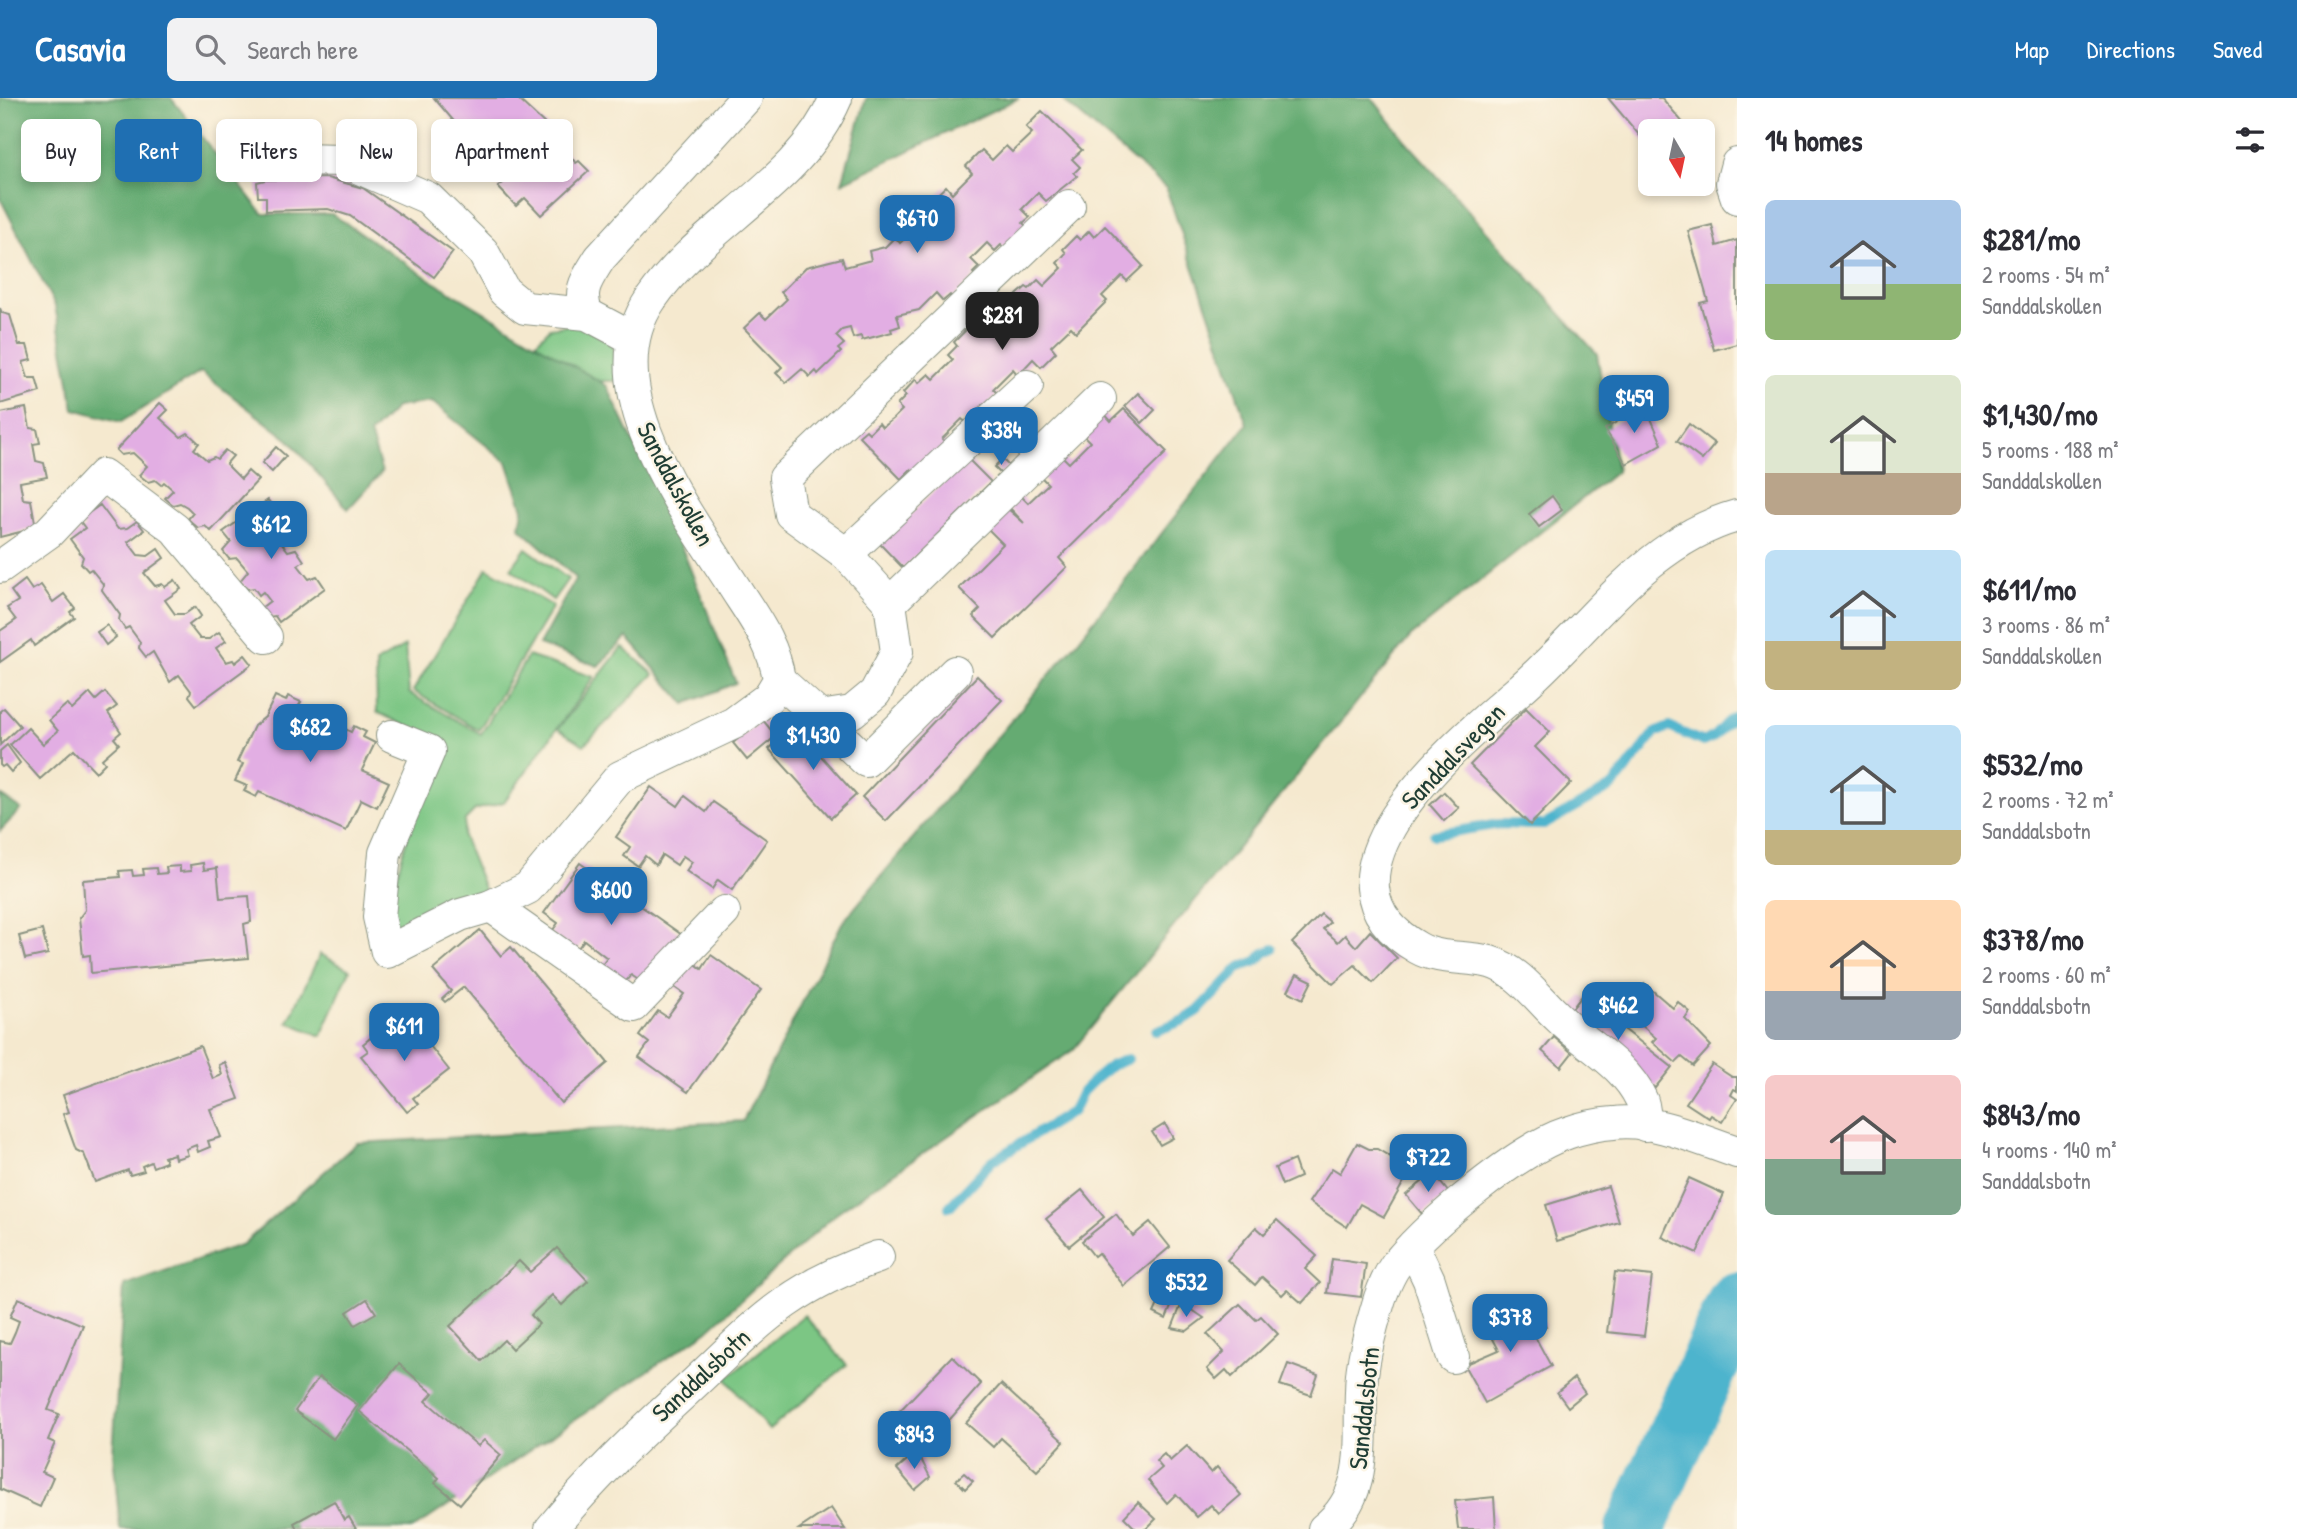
<!DOCTYPE html>
<html lang="en">
<head>
<meta charset="utf-8">
<style>
	body { margin:0; font-family:"Patrick Hand",sans-serif; background:#f2f2f3; color:#2b2b33; height:100vh; display:flex; flex-direction:column; font-size:26px; white-space:nowrap }
	* { box-sizing:border-box; margin:0 }
	p { font-size:23px; color:#7c7c81 }
	.icon { flex:none; width:38px; height:38px; fill:none; stroke:currentColor; stroke-width:2; stroke-linecap:round; stroke-linejoin:round }
	.map { position:relative; flex:1; overflow:hidden }
	.sheet { display:flex; flex-direction:column; background:#fff; width:560px }
	.sheet>* { flex:none }
	.banner { position:absolute; left:21px; top:21px; width:665px; height:63px; display:flex; gap:14px }
	.needle { width:46px; rotate:171deg }
	.controls { position:absolute; left:1638px; top:21px; display:grid; gap:14px }
	.controls a { display:grid; place-items:center; width:77px; height:77px; border-radius:10px; background:#fff; box-shadow:0 4px 10px #0003; font-size:35px }
	.price { position:absolute; translate:-50% -60px; padding:0 16px; border-radius:14px; background:#1f6fb2; color:#fff; font-size:23px; line-height:46px; filter:drop-shadow(0 2px 4px #0008) }
	.price::after { content:''; position:absolute; left:50%; top:42px; width:21px; height:16px; margin-left:-10px; background:inherit; clip-path:polygon(0 0,100% 0,50% 100%) }
	.price.on { background:#222; color:#fff }
	ul { padding:0; list-style:none }
	li { display:flex; align-items:center; gap:21px; height:175px; padding:0 28px }
	li span { display:grid; place-items:center; flex:none; width:196px; height:140px; border-radius:10px; color:#555 }
	li>.icon { margin-inline-start:auto }
	span .icon { width:84px; height:84px; fill:#fffc; stroke-width:1 }
	li b { font-size:30px }
	h2 { display:flex; justify-content:space-between; align-items:center; height:84px; padding:0 28px; font-size:30px }
	.chip { padding:0 24px; border-radius:10px; background:#fff; box-shadow:0 4px 10px #0003; font-size:24px; line-height:63px }
	.chip.on { background:#1f6fb2; color:#fff }
	header { display:flex; align-items:center; gap:42px; box-sizing:border-box; height:98px; padding:0 35px; background:#1f6fb2; color:#fff }
	header strong { font-size:33px }
	nav { display:flex; gap:38px; margin-inline-start:auto; font-size:24px }
	.search { width:490px; height:63px; background:#f2f2f3; display:flex; align-items:center; gap:18px; box-sizing:border-box; padding:0 24px; border-radius:10px; color:#7c7c81; font-size:26px }
	main { display:flex; flex:1; min-height:0 }
	.map>svg:first-child { display:block }
</style>
</head>
<body>
<header>
<strong>Casavia</strong>
<div class="search"><svg class="icon" aria-label="search" viewBox="0 0 24 24"><circle cx="10" cy="10" r="6"/><path d="M15 15l6 6"/></svg>Search here</div>
<nav><a>Map</a><a>Directions</a><a>Saved</a></nav>
</header>
<main>
<div class="map">
<svg width="1737" height="1431" viewBox="0 0 1737 1431">
	<rect width="100%" height="100%" fill="#fcf5e5"/>
	<filter id="ink" filterUnits="userSpaceOnUse"><feTurbulence type="fractalNoise" baseFrequency=".0143" numOctaves="2"/><feDisplacementMap in="SourceGraphic" scale="14" xChannelSelector="R" yChannelSelector="G"/><feConvolveMatrix kernelMatrix="1 2 1 2 8 2 1 2 1" color-interpolation-filters="sRGB"/></filter>
	<filter id="wash" filterUnits="userSpaceOnUse"><feTurbulence type="fractalNoise" baseFrequency=".00686" numOctaves="4" result="noise"/><feDisplacementMap in="SourceGraphic" scale="28" xChannelSelector="R" yChannelSelector="G"/><feGaussianBlur stdDeviation="1.57" result="paint"/><feColorMatrix in="noise" values="0 0 0 0 0 0 0 0 0 0 0 0 0 0 0 0 0 1.4 0 .05"/><feComposite in="paint" operator="in"/></filter>
	<g filter="url(#wash)">
		<rect width="100%" height="100%" fill="#f5e9cf"/>
		<g fill="#7cc684" stroke="#4e825c" stroke-width="2">
			<polygon points="579,226 613,246 617,283 579,283 525,256 550,230"/>
			<polygon points="526,450 568,481 553,502 511,471"/>
			<polygon points="487,470 553,508 479,632 413,593"/>
			<path d="M405,548L409,595L481,636L528,558L594,579L504,704L475,712L465,722L463,738L487,798L406,834L387,828C397,761 417,707 442,645L377,614L376,565Z"/>
			<polygon points="622,549 654,576 584,647 558,631"/>
			<polygon points="320,856 350,872 321,938 288,924"/>
			<polygon points="804,1217 847,1267 769,1332 726,1281"/>
		</g>
		<g fill="#65ab72" stroke="#427453" stroke-width="2">
			<polygon points="0,0 171,0 263,116 332,116 431,182 607,288 673,428 736,585 685,606 627,539 598,568 539,547 576,480 520,430 523,411 507,364 432,304 397,309 370,336 382,374 348,411 289,342 201,274 121,324 74,311 55,208 0,100"/>
			<polygon points="866,0 1019,0 842,85"/>
			<polygon points="1060,0 1372,0 1405,42 1597,256 1617,373 1410,539 1073,952 839,1113 707,1233 413,1431 120,1431 113,1355 124,1187 243,1146 357,1045 743,1023 842,825 1076,545 1247,326 1166,90"/>
			<polygon points="0,697 21,711 0,733"/>
		</g>
		<g fill="none" stroke-linecap="round" stroke-linejoin="round">
			<g stroke="#4eb4cd" stroke-width="10">
				<path d="M1434,737L1499,726L1544,727L1613,688L1655,635L1669,629L1703,644C1719,639 1722,624 1737,617"/>
				<polyline points="1156,933 1184,922 1198,913 1240,869 1257,863 1264,855 1273,851"/>
				<polyline points="949,1109 992,1063 1073,1013 1082,994 1096,980 1112,967 1128,961"/>
			</g>
			<polyline stroke="#4eb4cd" stroke-width="60" points="1635,1431 1737,1204"/>
		</g>
		<g id="blocks">
			<g fill="#e2aee3">
				<polygon points="434,0 517,0 548,29 546,32 576,65 579,63 589,73 541,117 525,100 516,108 498,89 508,81 477,47 468,56 450,36 458,28"/>
				<polygon points="1608,0 1662,0 1685,27 1677,33 1650,33 1650,50"/>
				<polygon points="1042,13 1082,52 1072,61 1080,69 1074,75 1077,78 1046,103 1038,95 1022,111 1030,119 1023,125 1026,128 1004,150 1001,147 995,153 987,145 971,161 979,169 973,175 975,178 953,200 950,197 943,203 936,195 919,212 897,217 900,228 891,231 892,234 862,242 861,238 853,240 850,230 842,232 836,238 844,246 838,251 841,254 818,276 816,273 810,279 802,271 786,285 776,275 782,269 744,230 760,215 766,221 787,201 781,194 806,169 842,160 845,169 871,162 869,153 885,149 895,139 900,145 921,125 915,118 946,88 952,95 972,75 966,68 982,52 992,62 1006,48 1012,54 1032,35 1026,29"/>
				<polygon points="327,80 363,90 453,154 434,179 350,118 328,111 266,113 266,99 258,99 257,84 265,82"/>
				<polygon points="1712,127 1717,148 1737,142 1737,246 1714,252 1700,205 1708,203 1688,133"/>
				<polygon points="1105,128 1143,168 1127,183 1122,178 1102,198 1107,203 1076,234 1071,229 1051,248 1056,254 1041,269 1033,261 1018,277 1013,271 993,291 998,296 968,326 962,321 942,341 947,346 916,376 911,371 901,381 859,338 866,332 869,335 879,325 882,329 893,321 902,312 897,307 906,298 903,295 916,281 919,285 929,276 934,281 953,262 948,257 957,248 954,244 967,231 971,235 980,225 986,230 995,221 1002,228 1012,219 1006,214 1015,205 1012,202 1019,195 1026,189 1029,191 1038,182 1044,188 1062,170 1057,165 1066,155 1063,151 1076,138 1080,142 1089,133 1094,139"/>
				<polygon points="0,210 2,215 10,217 19,247 27,247 31,262 23,264 28,280 36,280 40,294 0,306"/>
				<polygon points="1138,295 1155,312 1142,325 1125,308"/>
				<polygon points="160,305 168,312 160,320 181,339 188,335 199,345 194,351 207,362 214,359 217,361 225,352 233,358 226,366 241,381 248,373 258,382 211,433 205,428 198,430 188,421 193,415 187,409 180,405 173,407 165,400 173,392 164,384 161,387 155,382 148,384 139,377 147,368 133,355 121,357 116,352"/>
				<polygon points="26,310 30,330 37,331 40,345 33,346 36,363 44,365 47,379 20,384 23,401 31,402 36,430 0,439 0,315"/>
				<polygon points="1640,310 1643,313 1647,311 1662,346 1626,366 1605,331"/>
				<polygon points="1124,311 1167,354 1059,460 1067,469 995,540 973,518 980,511 959,490 1003,446 988,431 1008,411 1024,425 1006,406 1018,395 1028,405 1048,386 1038,376 1059,355 1069,365 1090,344 1080,334 1102,313 1111,323"/>
				<polygon points="1689,326 1715,346 1702,362 1677,343"/>
				<polygon points="276,349 286,358 272,374 262,365"/>
				<polygon points="968,361 991,384 903,470 880,446"/>
				<polygon points="1002,361 1009,368 1001,376 994,369"/>
				<polygon points="1552,398 1562,412 1539,429 1529,416"/>
				<polygon points="268,402 281,420 292,412 300,424 278,440 288,453 296,451 304,463 298,467 309,481 317,478 325,490 279,524 275,518 267,519 261,510 270,503 263,494 259,497 254,490 247,491 240,483 248,473 237,460 229,461 223,453 231,444 223,434"/>
				<polygon points="100,407 118,431 127,430 137,423 144,432 128,444 138,457 148,458 158,451 164,460 144,475 155,488 162,486 165,489 175,482 181,491 165,502 175,516 185,516 195,509 201,518 189,527 200,541 209,541 219,534 226,543 216,550 226,564 233,562 235,565 245,557 252,566 196,607 189,598 191,593 179,577 170,584 153,554 146,559 139,550 140,544 129,529 125,531 119,522 120,517 102,492 103,486 91,471 88,473 81,465 83,459 70,441 85,430 79,422"/>
				<polygon points="25,482 32,492 41,487 53,504 64,496 75,510 70,514 74,519 34,548 31,542 0,564 0,533 16,522 7,510 18,503 11,493"/>
				<polygon points="107,527 116,539 106,547 97,534"/>
				<polygon points="977,578 1002,602 886,723 862,699"/>
				<polygon points="105,594 117,608 108,615 121,634 114,640 119,646 102,661 105,665 96,674 74,651 40,681 10,647 28,630 43,646 58,633 49,622 67,606 72,612 90,595 96,602"/>
				<polygon points="275,598 286,603 288,598 301,604 298,609 308,614 311,608 323,614 320,619 330,624 332,618 344,624 342,629 351,634 354,628 366,634 363,639 375,645 362,672 389,684 377,709 361,701 346,733 259,694 256,699 244,693 247,688 235,683 243,666 237,664 254,628 265,619"/>
				<polygon points="4,610 20,628 0,647 0,613"/>
				<polygon points="1526,610 1550,634 1535,649 1571,685 1530,727 1470,667"/>
				<polygon points="762,621 776,638 747,662 733,645"/>
				<polygon points="794,628 856,697 831,720 769,651"/>
				<polygon points="7,647 20,665 11,674 5,667 2,669 0,667 0,653"/>
				<polygon points="651,689 678,708 685,698 706,714 713,704 767,742 732,792 718,782 712,791 686,773 692,764 683,758 677,767 662,757 656,767 645,758 638,768 624,758 630,749 616,739"/>
				<polygon points="1444,694 1459,710 1444,723 1430,707"/>
				<polygon points="203,765 204,772 217,770 220,800 249,798 251,824 244,826 248,860 91,875 90,857 83,858 79,820 85,812 83,782 120,779 119,773 132,772 133,778 144,777 143,771 156,770 157,776 167,775 166,769 180,768 180,774 191,773 190,767"/>
				<polygon points="580,765 682,837 646,887 631,877 623,887 599,871 607,860 584,842 575,854 550,836 558,825 544,815"/>
				<polygon points="1321,816 1330,824 1323,831 1338,844 1345,837 1356,849 1370,833 1397,860 1373,885 1355,867 1333,886 1292,845"/>
				<polygon points="42,832 48,856 25,861 19,838"/>
				<polygon points="480,832 501,858 511,849 608,965 561,1005 464,889 445,904 442,901 451,893 433,872"/>
				<polygon points="711,857 761,892 688,994 639,959 649,945 640,938 658,913 667,919 684,896 674,889 693,864 702,871"/>
				<polygon points="1297,876 1312,883 1303,901 1288,893"/>
				<polygon points="1645,886 1673,910 1678,904 1690,914 1685,921 1711,948 1693,968 1682,959 1676,965 1652,944 1656,940 1623,911"/>
				<polygon points="1582,898 1672,969 1655,990 1565,919"/>
				<polygon points="408,920 449,972 413,1000 418,1006 407,1014 361,958 368,953 363,946 379,933 384,939"/>
				<polygon points="1554,939 1572,955 1561,969 1542,953"/>
				<polygon points="200,948 213,981 222,977 219,967 225,964 239,1001 210,1011 221,1039 208,1043 210,1049 198,1054 196,1047 186,1051 188,1057 175,1061 174,1056 164,1059 166,1064 153,1069 151,1064 142,1068 144,1073 130,1077 128,1072 95,1084 84,1056 76,1052 63,1016 69,1014 63,997"/>
				<polygon points="1712,966 1732,979 1737,979 1737,993 1734,991 1731,997 1737,1001 1722,1024 1711,1017 1709,1020 1686,1005"/>
				<polygon points="1165,1026 1173,1040 1160,1047 1152,1034"/>
				<polygon points="1357,1045 1369,1051 1377,1051 1411,1071 1384,1119 1360,1106 1347,1129 1309,1104 1332,1070 1340,1075"/>
				<polygon points="1294,1062 1300,1079 1282,1087 1275,1070"/>
				<polygon points="1433,1075 1449,1095 1423,1117 1406,1097"/>
				<polygon points="1689,1080 1724,1096 1697,1155 1662,1139"/>
				<polygon points="1608,1088 1619,1124 1557,1143 1546,1107"/>
				<polygon points="1082,1092 1104,1119 1069,1148 1046,1121"/>
				<polygon points="1116,1116 1133,1138 1150,1124 1170,1149 1124,1188 1098,1155 1094,1158 1082,1143"/>
				<polygon points="1277,1122 1317,1158 1305,1171 1320,1185 1302,1205 1287,1192 1282,1197 1262,1179 1255,1187 1227,1162 1256,1129 1264,1136"/>
				<polygon points="557,1150 588,1183 562,1207 552,1197 531,1217 539,1226 512,1251 504,1242 482,1263 450,1228 519,1163 530,1174"/>
				<polygon points="1332,1161 1366,1166 1361,1199 1327,1195"/>
				<polygon points="1615,1174 1652,1178 1644,1238 1607,1234"/>
				<polygon points="18,1200 83,1227 48,1312 59,1316 48,1342 55,1345 42,1374 53,1379 40,1409 0,1391 0,1243 10,1245 15,1234 19,1223 10,1219"/>
				<polygon points="367,1201 376,1215 355,1227 347,1214"/>
				<polygon points="1532,1203 1546,1228 1533,1235 1551,1268 1485,1305 1464,1267 1499,1252 1486,1228"/>
				<polygon points="1159,1204 1171,1209 1166,1221 1154,1215"/>
				<polygon points="1182,1205 1204,1220 1187,1233 1172,1230"/>
				<polygon points="1240,1206 1256,1222 1261,1218 1278,1236 1232,1279 1226,1272 1216,1281 1207,1271 1224,1254 1207,1236"/>
				<polygon points="952,1258 981,1286 922,1353 890,1323"/>
				<polygon points="399,1266 433,1295 426,1303 478,1348 484,1342 501,1357 460,1406 435,1385 439,1380 359,1313"/>
				<polygon points="1288,1266 1318,1277 1311,1297 1280,1287"/>
				<polygon points="319,1279 358,1307 333,1341 295,1313"/>
				<polygon points="1574,1280 1585,1295 1568,1309 1557,1294"/>
				<polygon points="1001,1286 1064,1344 1037,1373 1001,1340 993,1349 966,1325"/>
				<polygon points="1187,1348 1211,1375 1217,1369 1241,1397 1219,1416 1211,1407 1197,1419 1176,1396 1167,1405 1148,1382 1162,1370 1156,1363 1164,1356 1170,1363"/>
				<polygon points="917,1353 930,1379 915,1392 897,1371"/>
				<polygon points="964,1375 973,1383 965,1391 956,1382"/>
				<polygon points="1494,1399 1496,1431 1458,1431 1455,1403"/>
				<polygon points="334,1403 344,1422 349,1419 356,1431 297,1431 294,1425"/>
				<polygon points="1138,1404 1156,1421 1146,1431 1136,1431 1124,1419"/>
				<polygon points="831,1410 845,1431 799,1431"/>
			</g>
		</g>
	</g>
	<g filter="url(#ink)">
		<use href="#blocks" fill-opacity="0" stroke="#8a9382" stroke-width="2"/>
		<g fill="none" stroke-linecap="round" stroke-linejoin="round">
			<defs>
				<g id="minor">
					<polyline points="262,60 341,62 428,100 483,154 504,193 525,210 587,216 632,240"/>
					<polyline points="1737,66 1732,85 1737,100"/>
					<path d="M587,216C577,192 587,181 600,160L746,0"/>
					<polyline points="846,456 1027,288"/>
					<polyline points="0,469 49,434 103,377 175,431 266,539"/>
					<polyline points="890,505 1100,301"/>
					<polyline points="779,582 820,619 852,614 875,595 897,554 890,505 846,456 791,416 785,380 1069,108"/>
					<polyline points="820,619 866,663 955,574"/>
					<path d="M392,638L429,653L385,755L379,819L387,854L460,817L491,808L528,790L620,679L734,625L768,600L779,582C774,544 751,516 731,484C684,411 591,287 651,201C704,125 799,87 836,0"/>
					<polyline points="491,808 634,908 724,814"/>
					<path d="M1645,1027C1644,1019 1645,1008 1641,1001C1624,965 1586,947 1559,920C1537,900 1520,873 1490,864C1467,858 1439,862 1418,850C1294,780 1458,645 1517,594C1588,534 1643,444 1737,418"/>
					<polyline points="1413,1148 1429,1182 1453,1259"/>
					<path d="M551,1431C592,1381 637,1338 685,1294C753,1231 785,1190 878,1159"/>
					<path d="M1324,1431C1369,1396 1359,1344 1361,1294C1361,1264 1371,1229 1380,1200C1384,1189 1391,1172 1399,1163C1433,1123 1518,1051 1567,1035C1581,1030 1599,1026 1614,1025C1653,1020 1701,1042 1737,1054"/>
				</g>
			</defs>
			<use href="#minor" stroke="#8a9382" stroke-width="34"/>
			<use href="#minor" stroke="#fff" stroke-width="32"/>
		</g>
	</g>
	<g text-anchor="middle" stroke-width="5" stroke-linejoin="round" paint-order="stroke">
		<g font-size="26" fill="#1f3d34" stroke="#fcf5e5">
			<text transform="translate(676 386) rotate(62)" y="9">Sanddalskollen</text>
			<text transform="translate(1453 658) rotate(-46)" y="9">Sanddalsvegen</text>
			<text transform="translate(701 1277) rotate(-43)" y="9">Sanddalsbotn</text>
			<text transform="translate(1364 1310) rotate(-84)" y="9">Sanddalsbotn</text>
		</g>
	</g>
</svg>
<div class="controls">
<a><svg class="needle" viewBox="-14 -14 28 28"><path d="M0-13l5 13h-10z" fill="#e53935"/><path d="M0 13l5-13h-10z" fill="#7c7c81"/></svg></a>
</div>
<b class="price" style="left:917px;top:157px">$670</b>
<b class="price on" style="left:1002px;top:254px">$281</b>
<b class="price" style="left:1634px;top:337px">$459</b>
<b class="price" style="left:1001px;top:369px">$384</b>
<b class="price" style="left:271px;top:463px">$612</b>
<b class="price" style="left:310px;top:666px">$682</b>
<b class="price" style="left:813px;top:674px">$1,430</b>
<b class="price" style="left:611px;top:829px">$600</b>
<b class="price" style="left:1618px;top:944px">$462</b>
<b class="price" style="left:404px;top:965px">$611</b>
<b class="price" style="left:1428px;top:1096px">$722</b>
<b class="price" style="left:1186px;top:1221px">$532</b>
<b class="price" style="left:1510px;top:1256px">$378</b>
<b class="price" style="left:914px;top:1373px">$843</b>
<div class="banner">
<a class="chip">Buy</a>
<a class="chip on">Rent</a>
<a class="chip">Filters</a>
<a class="chip">New</a>
<a class="chip">Apartment</a>
</div>
</div>
<section class="sheet">
<h2>14 homes<svg class="icon" aria-label="filters" viewBox="0 0 24 24"><path d="M4 7h16M4 17h16"/><circle cx="9" cy="7" r="2"/><circle cx="15" cy="17" r="2"/></svg></h2>
<ul>
<li><span style="background:linear-gradient(#a9c7e8 60%,#8fb573 0)"><svg class="icon" aria-label="home" viewBox="0 0 24 24"><path d="M3 11l9-7 9 7M6 9v11h12V9"/></svg></span><div><b>$281/mo</b><p>2 rooms · 54 m²</p><p>Sanddalskollen</p></div></li>
<li><span style="background:linear-gradient(#dfe7d0 70%,#b9a48a 0)"><svg class="icon" aria-label="home" viewBox="0 0 24 24"><path d="M3 11l9-7 9 7M6 9v11h12V9"/></svg></span><div><b>$1,430/mo</b><p>5 rooms · 188 m²</p><p>Sanddalskollen</p></div></li>
<li><span style="background:linear-gradient(#bfe0f5 65%,#c2b280 0)"><svg class="icon" aria-label="home" viewBox="0 0 24 24"><path d="M3 11l9-7 9 7M6 9v11h12V9"/></svg></span><div><b>$611/mo</b><p>3 rooms · 86 m²</p><p>Sanddalskollen</p></div></li>
<li><span style="background:linear-gradient(#bfe0f5 75%,#c2b280 0)"><svg class="icon" aria-label="home" viewBox="0 0 24 24"><path d="M3 11l9-7 9 7M6 9v11h12V9"/></svg></span><div><b>$532/mo</b><p>2 rooms · 72 m²</p><p>Sanddalsbotn</p></div></li>
<li><span style="background:linear-gradient(#ffd9b3 65%,#9aa5b1 0)"><svg class="icon" aria-label="home" viewBox="0 0 24 24"><path d="M3 11l9-7 9 7M6 9v11h12V9"/></svg></span><div><b>$378/mo</b><p>2 rooms · 60 m²</p><p>Sanddalsbotn</p></div></li>
<li><span style="background:linear-gradient(#f6c9c9 60%,#7fa58c 0)"><svg class="icon" aria-label="home" viewBox="0 0 24 24"><path d="M3 11l9-7 9 7M6 9v11h12V9"/></svg></span><div><b>$843/mo</b><p>4 rooms · 140 m²</p><p>Sanddalsbotn</p></div></li>
</ul>
</section>
</main>
</body>
</html>
